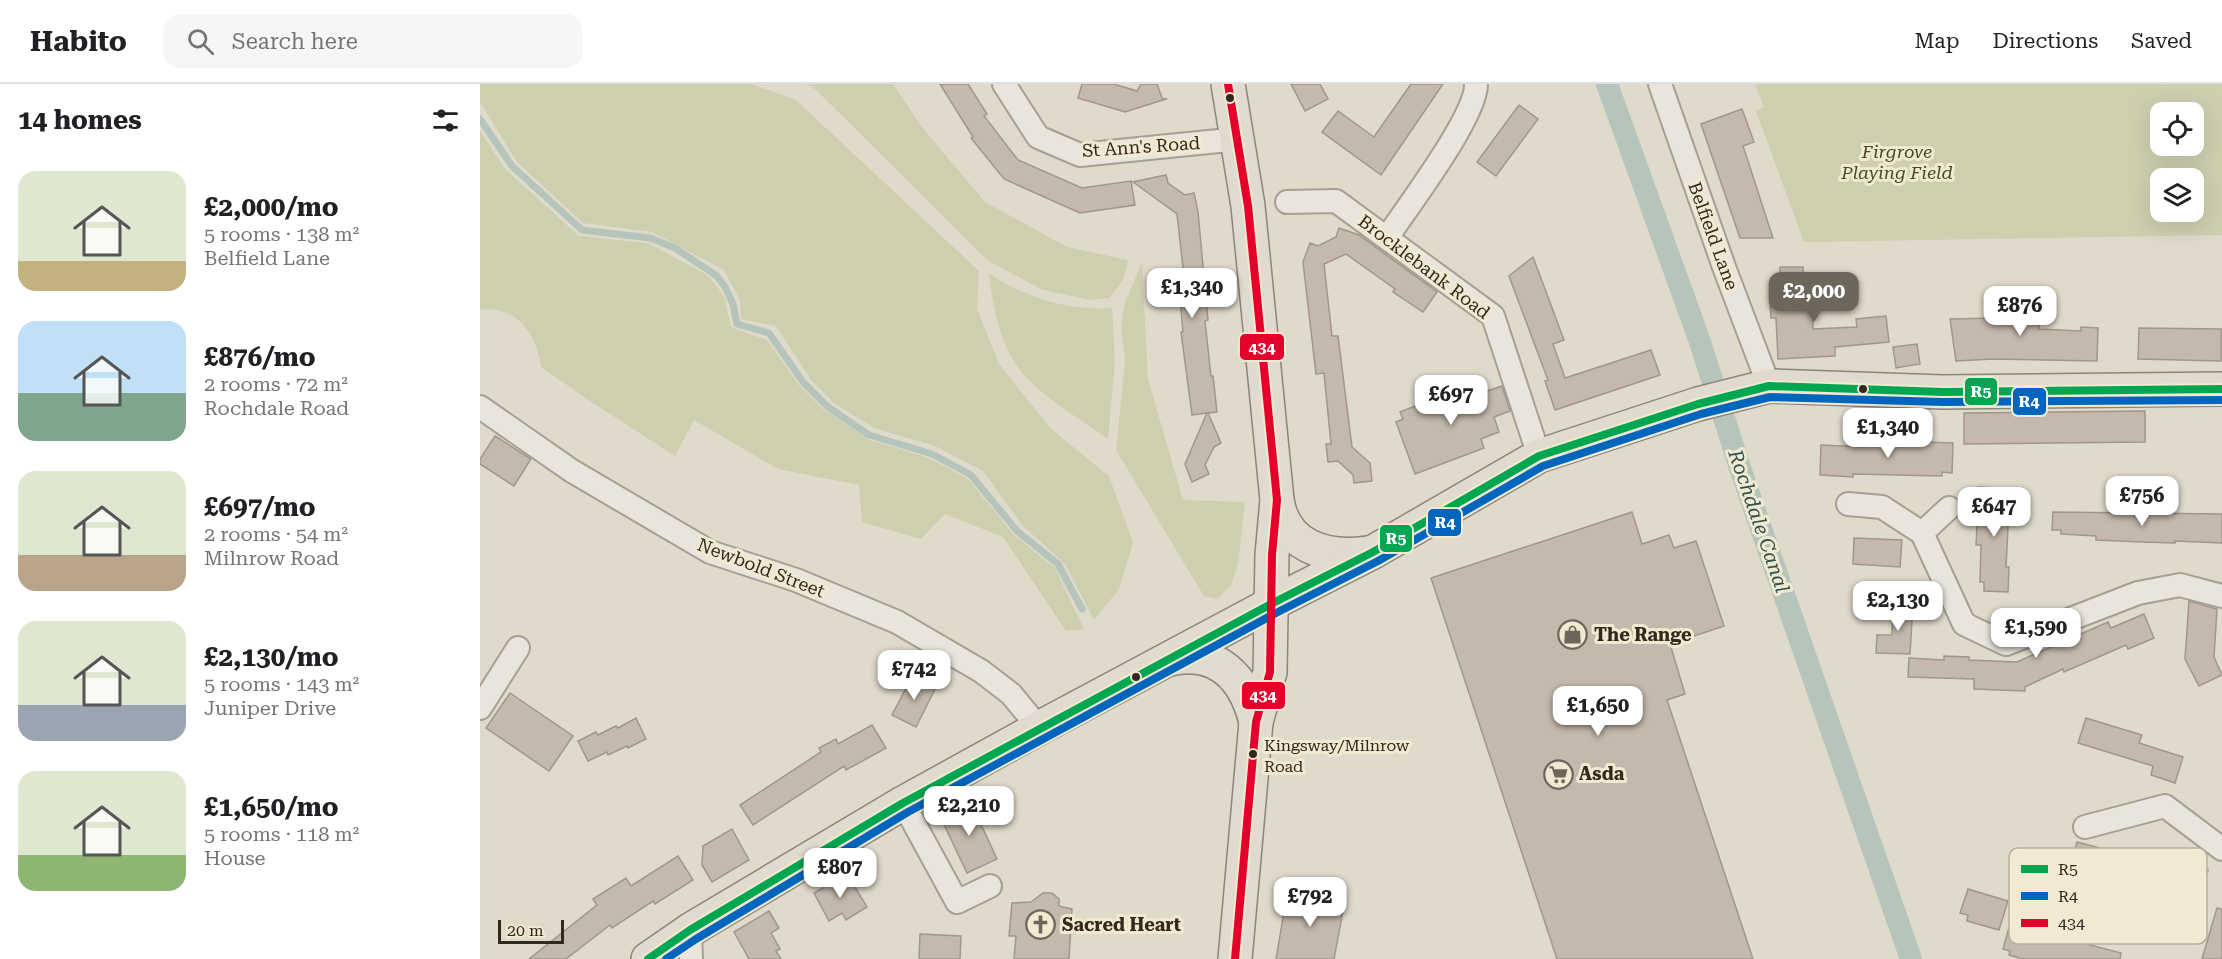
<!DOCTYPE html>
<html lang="en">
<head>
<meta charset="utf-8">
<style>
	body { margin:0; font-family:"Roboto Serif",serif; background:#f6f6f6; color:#202124; height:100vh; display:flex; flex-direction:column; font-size:22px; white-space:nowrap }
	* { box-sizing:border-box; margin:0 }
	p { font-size:20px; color:#757577 }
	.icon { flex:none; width:33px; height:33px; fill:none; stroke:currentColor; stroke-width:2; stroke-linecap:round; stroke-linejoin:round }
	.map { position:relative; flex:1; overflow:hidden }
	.details { display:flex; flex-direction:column; background:#fff; width:480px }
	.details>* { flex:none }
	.tools { position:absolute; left:1670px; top:18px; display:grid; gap:12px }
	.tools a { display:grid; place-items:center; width:54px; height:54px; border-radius:12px; background:#fff; box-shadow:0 6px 24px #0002; font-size:30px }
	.scale { position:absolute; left:18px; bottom:15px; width:66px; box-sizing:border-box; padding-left:6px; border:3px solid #32281e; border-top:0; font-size:16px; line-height:21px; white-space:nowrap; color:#32281e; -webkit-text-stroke:4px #f1e9d1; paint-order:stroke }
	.price { position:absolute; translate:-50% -51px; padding:0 14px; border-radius:12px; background:#fff; color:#222; font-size:20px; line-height:39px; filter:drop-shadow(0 2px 3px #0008) }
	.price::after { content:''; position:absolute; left:50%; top:36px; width:18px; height:14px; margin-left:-9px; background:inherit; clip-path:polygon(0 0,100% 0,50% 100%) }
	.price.selected { background:#6f665b; color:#fff }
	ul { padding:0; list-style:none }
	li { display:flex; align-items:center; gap:18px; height:150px; padding:0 18px }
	li span { display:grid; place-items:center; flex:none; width:168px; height:120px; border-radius:18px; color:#555 }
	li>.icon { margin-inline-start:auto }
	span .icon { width:72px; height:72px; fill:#fffc; stroke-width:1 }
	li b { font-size:26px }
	h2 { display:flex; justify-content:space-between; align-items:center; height:72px; padding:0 18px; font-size:26px }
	header { display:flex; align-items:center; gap:36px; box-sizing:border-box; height:84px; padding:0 30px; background:#fff; border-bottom:2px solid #e0e0e0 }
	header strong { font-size:28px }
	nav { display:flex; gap:33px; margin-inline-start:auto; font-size:21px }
	.search { width:420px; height:54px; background:#f6f6f6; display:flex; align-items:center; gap:15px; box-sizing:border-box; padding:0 21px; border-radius:18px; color:#757577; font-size:22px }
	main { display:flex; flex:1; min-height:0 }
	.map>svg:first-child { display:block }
</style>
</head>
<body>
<header>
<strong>Habito</strong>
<div class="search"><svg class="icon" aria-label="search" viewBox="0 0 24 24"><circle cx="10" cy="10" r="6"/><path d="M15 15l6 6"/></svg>Search here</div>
<nav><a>Map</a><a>Directions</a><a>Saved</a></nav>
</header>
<main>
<section class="details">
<h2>14 homes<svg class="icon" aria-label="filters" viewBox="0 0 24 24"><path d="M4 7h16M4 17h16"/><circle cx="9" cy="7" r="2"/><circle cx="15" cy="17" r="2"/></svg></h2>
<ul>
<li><span style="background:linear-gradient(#dfe7d0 75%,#c2b280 0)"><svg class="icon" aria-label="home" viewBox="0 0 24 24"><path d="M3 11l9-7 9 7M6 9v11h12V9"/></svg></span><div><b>£2,000/mo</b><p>5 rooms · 138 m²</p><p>Belfield Lane</p></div></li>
<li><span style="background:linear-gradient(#bfe0f5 60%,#7fa58c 0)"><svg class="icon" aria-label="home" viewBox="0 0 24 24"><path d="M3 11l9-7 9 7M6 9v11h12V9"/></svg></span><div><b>£876/mo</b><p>2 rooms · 72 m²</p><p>Rochdale Road</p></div></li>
<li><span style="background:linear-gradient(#dfe7d0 70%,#b9a48a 0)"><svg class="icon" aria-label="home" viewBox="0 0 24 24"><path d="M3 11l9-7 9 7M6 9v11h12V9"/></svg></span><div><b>£697/mo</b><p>2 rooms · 54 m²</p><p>Milnrow Road</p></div></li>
<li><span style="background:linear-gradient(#dfe7d0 70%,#9aa5b1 0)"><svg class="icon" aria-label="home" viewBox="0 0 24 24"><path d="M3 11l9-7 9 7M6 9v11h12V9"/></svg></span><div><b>£2,130/mo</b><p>5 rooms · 143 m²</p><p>Juniper Drive</p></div></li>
<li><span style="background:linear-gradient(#dfe7d0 70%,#8fb573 0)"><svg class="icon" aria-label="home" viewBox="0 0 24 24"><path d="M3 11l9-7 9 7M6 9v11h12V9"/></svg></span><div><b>£1,650/mo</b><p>5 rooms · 118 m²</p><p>House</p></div></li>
</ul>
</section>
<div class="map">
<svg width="1742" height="875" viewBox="0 0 1742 875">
	<rect width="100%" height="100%" fill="#e0dacb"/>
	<g fill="#cecfaf" fill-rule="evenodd">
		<polygon points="0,0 272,0 316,16 499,187 497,225 519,280 571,345 629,392 653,459 639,505 614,536 585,480 543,442 503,387 455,362 394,344 354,319 331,296 296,242 261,235 260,216 244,186 172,148 103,139 37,78 0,18"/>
		<polygon points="326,0 413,0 441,42 505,118 587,163 648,176 643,196 629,214 611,216 563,206 508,177 335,5"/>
		<path d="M1275,0H1742V151L1324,158L1276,27L1284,23ZM1680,28H1713V62H1680ZM1680,94H1713V128H1680Z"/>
		<path d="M0,47L25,85L99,152L168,159L227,191L239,205L245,216L251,243L287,256L319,301L344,326L390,356L449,374L488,395L533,450L575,484L604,545L586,547L523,453L465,430L441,455L382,438L379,401L298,385L214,336L195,372L107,315L61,283C58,251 35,220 0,226Z"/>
		<polygon points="662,178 668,295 703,416 765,418 758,480 751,501 738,515 724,512 636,366 645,277 641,242 645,219"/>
		<path d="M509,190C548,214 586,227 632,224L635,278L628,355C599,334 554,309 535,279C518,252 513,221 509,190Z"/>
	</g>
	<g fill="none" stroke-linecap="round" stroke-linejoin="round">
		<polyline stroke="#b6c5bc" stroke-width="7" points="0,35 32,82 102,146 170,154 195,164 237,192 245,203 253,220 257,240 289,249 323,298 348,323 389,351 452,370 491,391 537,447 578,480 602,525"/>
		<polyline stroke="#b6c5bc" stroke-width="22" points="1127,0 1219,255 1260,384 1431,875"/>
	</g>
	<g fill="#c4b9ac" stroke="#a0968b" stroke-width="1.5">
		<polygon points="460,0 488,0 507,30 504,32 538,76 602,104 651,97 655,121 600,129 524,95 491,54 493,53"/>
		<polygon points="602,0 634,0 657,7 661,0 677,0 682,14 686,15 645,28 598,14"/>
		<polygon points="811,0 840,0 848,15 825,27"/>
		<polygon points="931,0 963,0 901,91 842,48 858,27 894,53"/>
		<polygon points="1039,21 1058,35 1016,92 997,78"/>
		<polygon points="1262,25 1274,58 1263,62 1293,154 1260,154 1221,40"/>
		<polygon points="686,91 688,99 705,111 714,109 718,128 728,236 725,237 731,292 733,292 737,328 728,329 741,359 734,363 725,381 729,390 712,398 705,380 727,329 712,331 701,248 703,248 699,203 705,202 697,130 653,98"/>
		<polygon points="859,144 879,151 957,208 943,228 913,208 915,205 866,170 844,180 852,252 858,252 872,363 890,379 892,397 874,399 873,391 858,377 848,378 846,360 851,360 844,289 836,290 823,178 830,159 838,162 856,153"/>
		<polygon points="1053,173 1084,256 1073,260 1085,294 1171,266 1180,291 1075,326 1065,297 1068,296 1029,192"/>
		<polygon points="1300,183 1323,183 1324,223 1332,223 1333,245 1377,243 1376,235 1406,232 1409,258 1355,263 1355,272 1298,275 1296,234 1291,234 1290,217 1296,217 1295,195 1300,195"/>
		<polygon points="1515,217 1560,218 1559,245 1601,247 1601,243 1618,244 1617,277 1513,275 1476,277 1470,235 1515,234"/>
		<polygon points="1659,244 1741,245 1741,277 1658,275"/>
		<polygon points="1437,260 1440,280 1416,284 1413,263"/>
		<polygon points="997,298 1001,309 1022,302 1030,327 1014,333 1019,348 1001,355 1004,364 935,390 916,338 923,335 920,328"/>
		<polygon points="1665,327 1665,358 1484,360 1484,329"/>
		<polygon points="15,352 51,375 34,402 0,380 0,375"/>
		<polygon points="1385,356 1473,359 1472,389 1462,388 1462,392 1373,390 1373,393 1340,391 1341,361 1385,363"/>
		<polygon points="1499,403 1530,405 1526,483 1529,483 1528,508 1504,507 1504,498 1500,498 1501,461 1496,461"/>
		<polygon points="1152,428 1162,460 1189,451 1194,464 1216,457 1244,542 1190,560 1205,610 1187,616 1273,875 1077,875 951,494"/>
		<polygon points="1573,428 1742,430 1742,459 1695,457 1695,459 1662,458 1616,456 1616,452 1581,450 1581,446 1572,446"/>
		<polygon points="1374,454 1422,456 1420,483 1373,480"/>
		<polygon points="1709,517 1737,525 1734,573 1742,591 1719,602 1705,575"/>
		<polygon points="1413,519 1433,520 1430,570 1396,569 1397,551 1412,551"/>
		<polygon points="1664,530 1674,554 1648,565 1646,561 1584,588 1583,585 1545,603 1545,607 1494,605 1494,595 1428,593 1429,574 1464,576 1464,572 1489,573 1489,576 1537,578 1628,538 1631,544"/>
		<polygon points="433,591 456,603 436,643 412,631"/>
		<polygon points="30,609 93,652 69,687 6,644"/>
		<polygon points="156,634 166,655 148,664 147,662 128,671 127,668 108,677 98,657 116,648 118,651 136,642 138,644"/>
		<polygon points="1606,634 1662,651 1659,659 1703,673 1695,699 1671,691 1673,682 1598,659"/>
		<polygon points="392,641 406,664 366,686 364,682 273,741 260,721 341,668 339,664 356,655 358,660"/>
		<polygon points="490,717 517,775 487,789 460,732"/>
		<polygon points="252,745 269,776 232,798 222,781 223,762"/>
		<polygon points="1597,758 1697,784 1689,809 1669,803 1665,815 1620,801 1622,795 1589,786"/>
		<polygon points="198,772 213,796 175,820 173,817 132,844 130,841 86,875 49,875 117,821 113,815 146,794 151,802"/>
		<polygon points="1704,779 1728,786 1721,808 1697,800"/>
		<polygon points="367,790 387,823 366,836 362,829 349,837 334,809"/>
		<polygon points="1488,805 1528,817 1519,846 1487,837 1488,831 1480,829"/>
		<polygon points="563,809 572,809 579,815 579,822 592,825 589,875 534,875 536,852 529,852 532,819 551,818"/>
		<polygon points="807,810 865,816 854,875 796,875"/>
		<polygon points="1737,824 1742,825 1742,875 1722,875"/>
		<polygon points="289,827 299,844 291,849 300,865 296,867 301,875 269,875 254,848"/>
		<polygon points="1530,840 1641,869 1640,875 1542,875 1529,871 1530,867 1523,865"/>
		<polygon points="440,850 481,852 480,875 439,875"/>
	</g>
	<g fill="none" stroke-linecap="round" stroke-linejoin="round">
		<defs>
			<g id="minor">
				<polyline points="524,0 558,53 600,71 758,55"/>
				<polyline points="1180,0 1244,183 1289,302"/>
				<polyline points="807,118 856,117 1013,232 1059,372"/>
				<path d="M907,154C927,123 997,32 996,0"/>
				<polyline points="0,323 92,387 230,468 316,496 417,538 501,587 531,610 559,644"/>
				<polyline points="1368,420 1402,423 1442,449 1484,540 1526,560 1658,509 1700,501 1742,512"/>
				<polyline points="1442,449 1469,424"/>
				<polyline points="0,624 38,564"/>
				<polyline points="423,719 477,818 510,802"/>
				<polyline points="1605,743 1685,722 1742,765"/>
				<polyline points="210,846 211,875"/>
			</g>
			<g id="primary">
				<polyline points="748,0 768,122 797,416 792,471 790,588 776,638 755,875"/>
				<path d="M797,416C804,462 845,475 887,469"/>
				<path d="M690,575C738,564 765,594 776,638"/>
				<polyline points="168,875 210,846 423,719 559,644 791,520 893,468 1059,372 1218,320 1289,302 1463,308 1742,305"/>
			</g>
		</defs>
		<use href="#minor" stroke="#a59f94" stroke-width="26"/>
		<use href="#primary" stroke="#8b857b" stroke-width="36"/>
		<use href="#minor" stroke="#e9e5dc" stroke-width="22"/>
		<use href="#primary" stroke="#e0dbce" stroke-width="33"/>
		<defs>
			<polyline id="bus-1" points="168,875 210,846 423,719 791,520 893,468 1059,372 1218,320 1289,302 1463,308 1742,305"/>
			<polyline id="bus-2" points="186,875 216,855 428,728 796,529 898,477 1063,382 1221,330 1290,313 1463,318 1742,316"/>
			<polyline id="bus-3" points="748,0 768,122 797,416 792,471 790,588 776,638 755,875"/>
		</defs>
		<use href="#bus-1" stroke="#f1e9d1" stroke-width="12"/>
		<use href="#bus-2" stroke="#f1e9d1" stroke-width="12"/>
		<use href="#bus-3" stroke="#f1e9d1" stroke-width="12"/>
		<use href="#bus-1" stroke="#00a651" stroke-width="8"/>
		<use href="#bus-2" stroke="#0065bd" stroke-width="8"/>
		<use href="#bus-3" stroke="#e4002b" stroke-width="8"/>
	</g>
	<defs>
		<symbol id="shop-ring" viewBox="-11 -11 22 22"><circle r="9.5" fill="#f1e9d1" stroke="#6f665b" stroke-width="1.5"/><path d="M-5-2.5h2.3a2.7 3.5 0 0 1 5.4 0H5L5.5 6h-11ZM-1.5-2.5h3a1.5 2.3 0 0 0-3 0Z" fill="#6f665b"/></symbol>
		<symbol id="supermarket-ring" viewBox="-11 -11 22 22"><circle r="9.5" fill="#f1e9d1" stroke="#6f665b" stroke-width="1.5"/><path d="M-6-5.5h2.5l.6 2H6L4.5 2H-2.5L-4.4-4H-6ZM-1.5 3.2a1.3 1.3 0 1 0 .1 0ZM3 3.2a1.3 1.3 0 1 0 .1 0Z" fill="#6f665b"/></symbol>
		<symbol id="church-ring" viewBox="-11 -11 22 22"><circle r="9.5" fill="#f1e9d1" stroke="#6f665b" stroke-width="1.5"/><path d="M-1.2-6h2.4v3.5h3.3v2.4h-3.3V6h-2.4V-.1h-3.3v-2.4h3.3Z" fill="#6f665b"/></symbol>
	</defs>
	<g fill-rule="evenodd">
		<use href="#shop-ring" x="1076" y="534" width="33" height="33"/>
		<use href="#supermarket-ring" x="1062" y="674" width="33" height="33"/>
		<use href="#church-ring" x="544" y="824" width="33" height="33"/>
	</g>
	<g fill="#32281e" stroke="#f1e9d1" stroke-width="2">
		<circle cx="750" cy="14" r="5"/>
		<circle cx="1383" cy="305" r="5"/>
		<circle cx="656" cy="593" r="5"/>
		<circle cx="773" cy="670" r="5"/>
	</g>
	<g text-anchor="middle" stroke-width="6" stroke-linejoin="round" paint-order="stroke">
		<g font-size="16" fill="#32281e" stroke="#f1e9d1" text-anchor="start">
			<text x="784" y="667">Kingsway/Milnrow<tspan x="784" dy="21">Road</tspan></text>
		</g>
		<g font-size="18" fill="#32281e" stroke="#f1e9d1">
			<text transform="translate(661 63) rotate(-4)" y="6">St Ann's Road</text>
			<text transform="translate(1233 152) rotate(70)" y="6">Belfield Lane</text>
			<text transform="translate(944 183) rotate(37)" y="6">Brocklebank Road</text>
			<text transform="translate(281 484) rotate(21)" y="6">Newbold Street</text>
		</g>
		<g font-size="18" font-style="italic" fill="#424d27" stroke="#f1e9d1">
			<text x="1417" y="74">Firgrove<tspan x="1417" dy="21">Playing Field</tspan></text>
		</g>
		<g font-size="18" font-weight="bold" fill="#32281e" stroke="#f1e9d1" text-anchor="start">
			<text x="1114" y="557">The Range</text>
			<text x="1099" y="696">Asda</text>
			<text x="582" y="847">Sacred Heart</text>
		</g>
		<g font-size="20" font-style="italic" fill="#2f514f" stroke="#f1e9d1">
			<text transform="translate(1279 437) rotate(71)" y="7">Rochdale Canal</text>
		</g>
	</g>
	<rect x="1529" y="764" width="198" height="96" rx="9" fill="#f1e9d1" stroke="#b8af9b" stroke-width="1.5"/>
	<rect x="1541" y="781" width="27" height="8" fill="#00a651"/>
	<rect x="1541" y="808" width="27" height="8" fill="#0065bd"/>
	<rect x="1541" y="835" width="27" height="8" fill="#e4002b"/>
	<g font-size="16" fill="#32281e">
		<text x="1578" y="791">R5</text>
		<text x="1578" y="818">R4</text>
		<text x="1578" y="845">434</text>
	</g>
	<g stroke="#f1e9d1" stroke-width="2">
		<rect x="759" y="249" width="46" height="28" rx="6" fill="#e4002b"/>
		<rect x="1484" y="293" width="34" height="29" rx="6" fill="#00a651"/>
		<rect x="1532" y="303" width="35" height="29" rx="6" fill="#0065bd"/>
		<rect x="947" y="424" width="35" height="29" rx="6" fill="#0065bd"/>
		<rect x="899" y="440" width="34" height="29" rx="6" fill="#00a651"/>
		<rect x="761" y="597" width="45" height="29" rx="6" fill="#e4002b"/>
	</g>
	<g font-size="16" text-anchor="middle" font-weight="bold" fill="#fff">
		<text x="782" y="269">434</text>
		<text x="1501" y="313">R5</text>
		<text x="1549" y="323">R4</text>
		<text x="965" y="444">R4</text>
		<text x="916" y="460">R5</text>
		<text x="783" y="617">434</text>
	</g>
</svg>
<div class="tools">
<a><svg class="icon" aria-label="locate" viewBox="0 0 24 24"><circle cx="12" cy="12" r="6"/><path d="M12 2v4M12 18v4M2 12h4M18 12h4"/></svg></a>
<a><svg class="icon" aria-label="layers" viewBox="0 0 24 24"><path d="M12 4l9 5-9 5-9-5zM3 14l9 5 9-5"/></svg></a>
</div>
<div class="scale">20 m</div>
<b class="price" style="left:712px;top:235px">£1,340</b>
<b class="price selected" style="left:1334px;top:239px">£2,000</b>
<b class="price" style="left:1540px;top:253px">£876</b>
<b class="price" style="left:971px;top:342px">£697</b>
<b class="price" style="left:1408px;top:375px">£1,340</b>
<b class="price" style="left:1662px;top:443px">£756</b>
<b class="price" style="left:1514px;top:454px">£647</b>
<b class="price" style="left:1418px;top:548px">£2,130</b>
<b class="price" style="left:1556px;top:575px">£1,590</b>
<b class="price" style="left:434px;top:617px">£742</b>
<b class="price" style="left:1118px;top:653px">£1,650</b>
<b class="price" style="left:489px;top:753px">£2,210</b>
<b class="price" style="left:360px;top:815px">£807</b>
<b class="price" style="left:830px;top:844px">£792</b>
</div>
</main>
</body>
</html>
